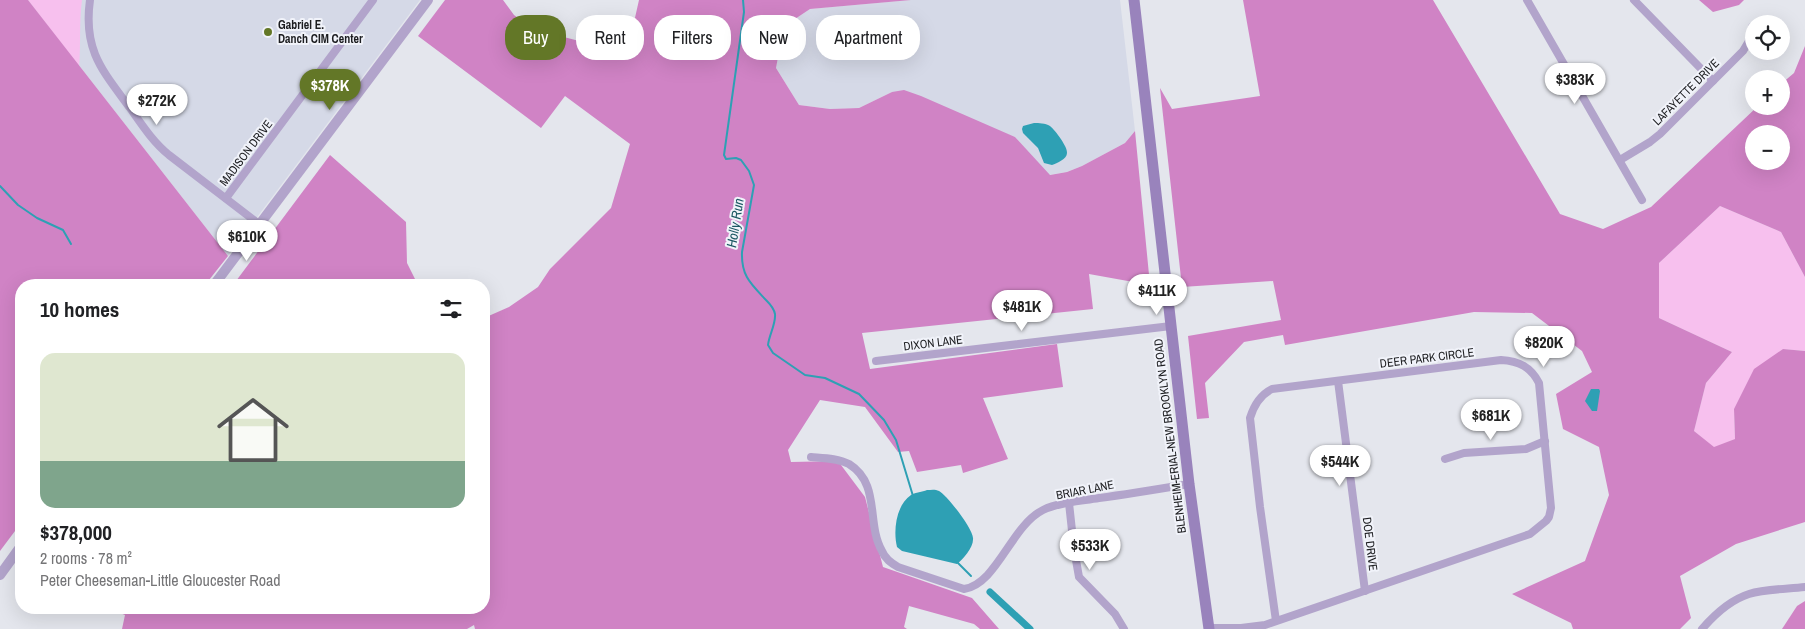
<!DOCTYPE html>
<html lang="en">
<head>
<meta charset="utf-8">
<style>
	body { margin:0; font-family:"Archivo Narrow",sans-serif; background:#f6f6f6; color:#202124; height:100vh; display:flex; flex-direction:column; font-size:19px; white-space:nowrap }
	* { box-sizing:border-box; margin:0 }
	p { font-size:16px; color:#757577 }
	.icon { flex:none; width:28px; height:28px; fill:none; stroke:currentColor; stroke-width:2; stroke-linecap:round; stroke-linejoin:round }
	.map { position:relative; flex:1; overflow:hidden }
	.drawer { position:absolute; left:15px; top:279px; width:475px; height:335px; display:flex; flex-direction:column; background:#fff; border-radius:20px; box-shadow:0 5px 20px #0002 }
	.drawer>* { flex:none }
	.guide { position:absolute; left:505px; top:15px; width:475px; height:45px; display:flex; gap:10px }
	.fabs { position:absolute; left:1745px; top:15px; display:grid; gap:10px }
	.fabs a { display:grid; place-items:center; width:45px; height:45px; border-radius:50%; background:#fff; box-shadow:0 5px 20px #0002; font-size:25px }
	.price { position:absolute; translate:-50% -42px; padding:0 11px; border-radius:18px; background:#fff; color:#222; font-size:16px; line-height:32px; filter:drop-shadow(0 1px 2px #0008) }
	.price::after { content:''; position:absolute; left:50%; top:30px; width:15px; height:11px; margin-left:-8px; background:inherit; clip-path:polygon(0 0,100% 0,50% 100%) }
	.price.active { background:#637727; color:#fff }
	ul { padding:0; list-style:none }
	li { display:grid; align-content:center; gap:10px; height:265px; padding:0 25px }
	li span { display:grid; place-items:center; height:155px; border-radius:15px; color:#555 }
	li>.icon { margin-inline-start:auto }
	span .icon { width:90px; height:90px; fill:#fffc; stroke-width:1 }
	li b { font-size:21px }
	h2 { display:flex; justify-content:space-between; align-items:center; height:60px; padding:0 25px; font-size:21px }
	.pill { padding:0 18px; border-radius:20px; background:#fff; box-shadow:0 5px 20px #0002; font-size:18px; line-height:45px }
	.pill.active { background:#637727; color:#fff }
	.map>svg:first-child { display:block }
</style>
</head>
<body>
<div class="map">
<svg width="1805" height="629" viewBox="0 0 1805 629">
	<rect width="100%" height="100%" fill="#e4e6ed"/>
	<g fill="#d5d9e7">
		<polygon points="28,0 420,0 228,256"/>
		<polygon points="910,0 1120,0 1135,131 1125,143 1082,166 1067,172 1049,175 1015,137 892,92 859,108 830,109 799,105 776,68 779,52 779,36 792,21 810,9"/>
	</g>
	<g fill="#f7c0ee">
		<path d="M28,0H82C79,22 81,45 79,67Z"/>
		<polygon points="1720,206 1781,232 1805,277 1805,351 1783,349 1734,409 1735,439 1714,448 1694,431 1706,383 1732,352 1659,318 1659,263"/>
	</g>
	<g fill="#d083c5" fill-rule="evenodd">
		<polygon points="0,0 28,0 228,256 205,285 21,285 21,523 0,551"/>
		<polygon points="445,0 503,0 514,15 533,29 610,49 632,31 639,0 911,0 810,9 792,21 779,36 779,52 776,68 799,105 830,109 859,108 892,92 904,90 921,96 1015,137 1050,175 1067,172 1082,166 1125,143 1135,131 1150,285 1089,274 1093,309 862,333 870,369 1057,344 1063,387 983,398 1008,459 963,473 961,465 917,472 909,451 898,452 865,407 820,400 788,450 791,462 838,461 865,497 883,567 972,598 999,629 980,629 974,624 909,606 904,627 907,629 475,629 474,625 467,629 122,629 125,615 108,608 484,608 484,318 509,307 538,287 550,269 611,208 630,144 565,96 541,128 418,36"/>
		<path d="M1243,0H1433L1560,214L1603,229L1651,207L1758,106H1781V84L1794,73L1805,46V277L1781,232L1720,206L1659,263V318L1732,352L1706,383L1694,431L1714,447L1735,439L1734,409L1754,369L1783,349L1805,351V522L1736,544L1680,576L1691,618L1680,629H1573L1571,623L1512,594L1585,561L1609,495L1599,447L1563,429L1556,394L1592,372L1582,351L1532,313L1474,312L1285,345L1283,335L1244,342L1205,383L1209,418L1197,419L1188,336L1281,320L1273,281L1182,287L1160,88L1172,109L1260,96ZM1754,134H1781V161H1754Z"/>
		<polygon points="1699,0 1744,0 1739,5 1713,12"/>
		<polygon points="330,155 406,222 407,263 418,285 233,285"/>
		<polygon points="1805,601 1805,629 1782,629 1797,606"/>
	</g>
	<g fill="#2ea0b4">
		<path d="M1034,123C1039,123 1045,123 1050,126C1055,130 1068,147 1067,153C1067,159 1057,163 1052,165L1044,163L1038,148L1023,133L1022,129L1023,126Z"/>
		<polygon points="1591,389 1599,389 1600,391 1597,411 1592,411 1585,401"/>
		<path d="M927,490C931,490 935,489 939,491C947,495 973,529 973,538C974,547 963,559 957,564L902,551L897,547C893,531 896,505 911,495C916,492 922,492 927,490Z"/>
	</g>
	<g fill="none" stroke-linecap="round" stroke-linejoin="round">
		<g stroke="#2ea0b4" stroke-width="2">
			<path d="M743,0L744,12L724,155L726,159L736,158L741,160L749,171L754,185L742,252C741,276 751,284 766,300C770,304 774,308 775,314C776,324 769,335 768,345L773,353L805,375L825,378L859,394L884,420L896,440L913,496"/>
			<polyline points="0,186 18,205 37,218 63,230 71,244"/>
			<polyline points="957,562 971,576"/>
		</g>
		<polyline stroke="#2ea0b4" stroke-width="7" points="990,592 1030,629"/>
		<g stroke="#b2a4cb" stroke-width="8">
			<path d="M90,0C83,50 102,70 130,108C142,125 153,142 169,155L259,224"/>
			<polyline points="1527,0 1642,200"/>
			<polyline points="1634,0 1713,81"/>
			<polyline points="1620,160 1650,142 1660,134 1743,51 1749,41 1752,27"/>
			<polyline points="226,198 373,0"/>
			<polyline points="876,361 1171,326"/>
			<polyline points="1338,381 1365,591"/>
			<path d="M811,457C823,458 838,458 849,464C881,484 866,523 882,551C885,559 891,563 898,567L964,589C997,584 1011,526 1043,510C1059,502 1081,501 1099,498C1129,494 1159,489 1189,484"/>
			<polyline points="1445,459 1464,453 1526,449 1545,441"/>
			<polyline points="1069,503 1074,549 1079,577 1115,614 1124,629"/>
			<path d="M1209,628H1241L1265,625L1530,534L1546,521L1549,517L1551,508L1539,383C1531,367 1519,361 1501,360L1272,389C1260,395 1254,405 1250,418L1260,507L1276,621"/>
			<path d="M1702,629C1715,614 1730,600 1749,594C1765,589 1788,589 1805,587"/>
		</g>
		<g stroke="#b2a4cb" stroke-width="10">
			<polyline points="214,285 428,0"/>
			<polyline points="0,575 21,546"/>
		</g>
		<polyline stroke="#9983bc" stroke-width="11" points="1134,0 1189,484 1209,629"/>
	</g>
	<circle fill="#637727" stroke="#f1f3fa" stroke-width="2" cx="268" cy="32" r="5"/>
	<g text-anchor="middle" stroke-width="4" stroke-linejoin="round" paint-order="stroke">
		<g font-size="12" font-weight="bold" fill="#1c1d20" stroke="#f1f3fa" text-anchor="start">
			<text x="278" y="29">Gabriel E.<tspan x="278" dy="14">Danch CIM Center</tspan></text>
		</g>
		<g font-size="12" fill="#1c1d20" stroke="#f1f3fa">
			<text transform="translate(1686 92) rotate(-45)" y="4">LAFAYETTE DRIVE</text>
			<text transform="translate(246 153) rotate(-53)" y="4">MADISON DRIVE</text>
			<text transform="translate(933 343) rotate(-7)" y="4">DIXON LANE</text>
			<text transform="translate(1427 358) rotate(-7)" y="4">DEER PARK CIRCLE</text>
			<text transform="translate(1170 436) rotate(-97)" y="4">BLENHEIM-ERIAL-NEW BROOKLYN ROAD</text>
			<text transform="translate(1085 490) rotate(-11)" y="4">BRIAR LANE</text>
			<text transform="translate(1370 544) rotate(83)" y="4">DOE DRIVE</text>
		</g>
		<g font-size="14" font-style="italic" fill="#1a5762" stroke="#f1f3fa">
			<text transform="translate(735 223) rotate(-81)" y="5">Holly Run</text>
		</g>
	</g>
</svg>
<div class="fabs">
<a><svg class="icon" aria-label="locate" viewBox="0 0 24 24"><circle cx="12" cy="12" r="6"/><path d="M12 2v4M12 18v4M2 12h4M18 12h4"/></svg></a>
<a>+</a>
<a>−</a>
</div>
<b class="price" style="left:1575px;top:105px">$383K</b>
<b class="price active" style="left:330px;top:111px">$378K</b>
<b class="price" style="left:157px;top:126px">$272K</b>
<b class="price" style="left:247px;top:262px">$610K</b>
<b class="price" style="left:1157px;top:316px">$411K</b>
<b class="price" style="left:1022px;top:332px">$481K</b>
<b class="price" style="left:1544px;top:368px">$820K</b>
<b class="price" style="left:1491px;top:441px">$681K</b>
<b class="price" style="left:1340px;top:487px">$544K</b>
<b class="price" style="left:1090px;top:571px">$533K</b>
<div class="guide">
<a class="pill active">Buy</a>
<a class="pill">Rent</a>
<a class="pill">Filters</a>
<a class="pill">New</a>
<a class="pill">Apartment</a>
</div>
<section class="drawer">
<h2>10 homes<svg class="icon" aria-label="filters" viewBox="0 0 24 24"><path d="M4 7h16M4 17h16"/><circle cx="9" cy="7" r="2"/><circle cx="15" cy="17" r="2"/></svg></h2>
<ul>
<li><span style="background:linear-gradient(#dfe7d0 70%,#7fa58c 0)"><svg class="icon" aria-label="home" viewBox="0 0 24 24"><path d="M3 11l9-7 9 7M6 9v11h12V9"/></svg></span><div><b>$378,000</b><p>2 rooms · 78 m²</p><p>Peter Cheeseman-Little Gloucester Road</p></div></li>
</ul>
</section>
</div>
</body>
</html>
